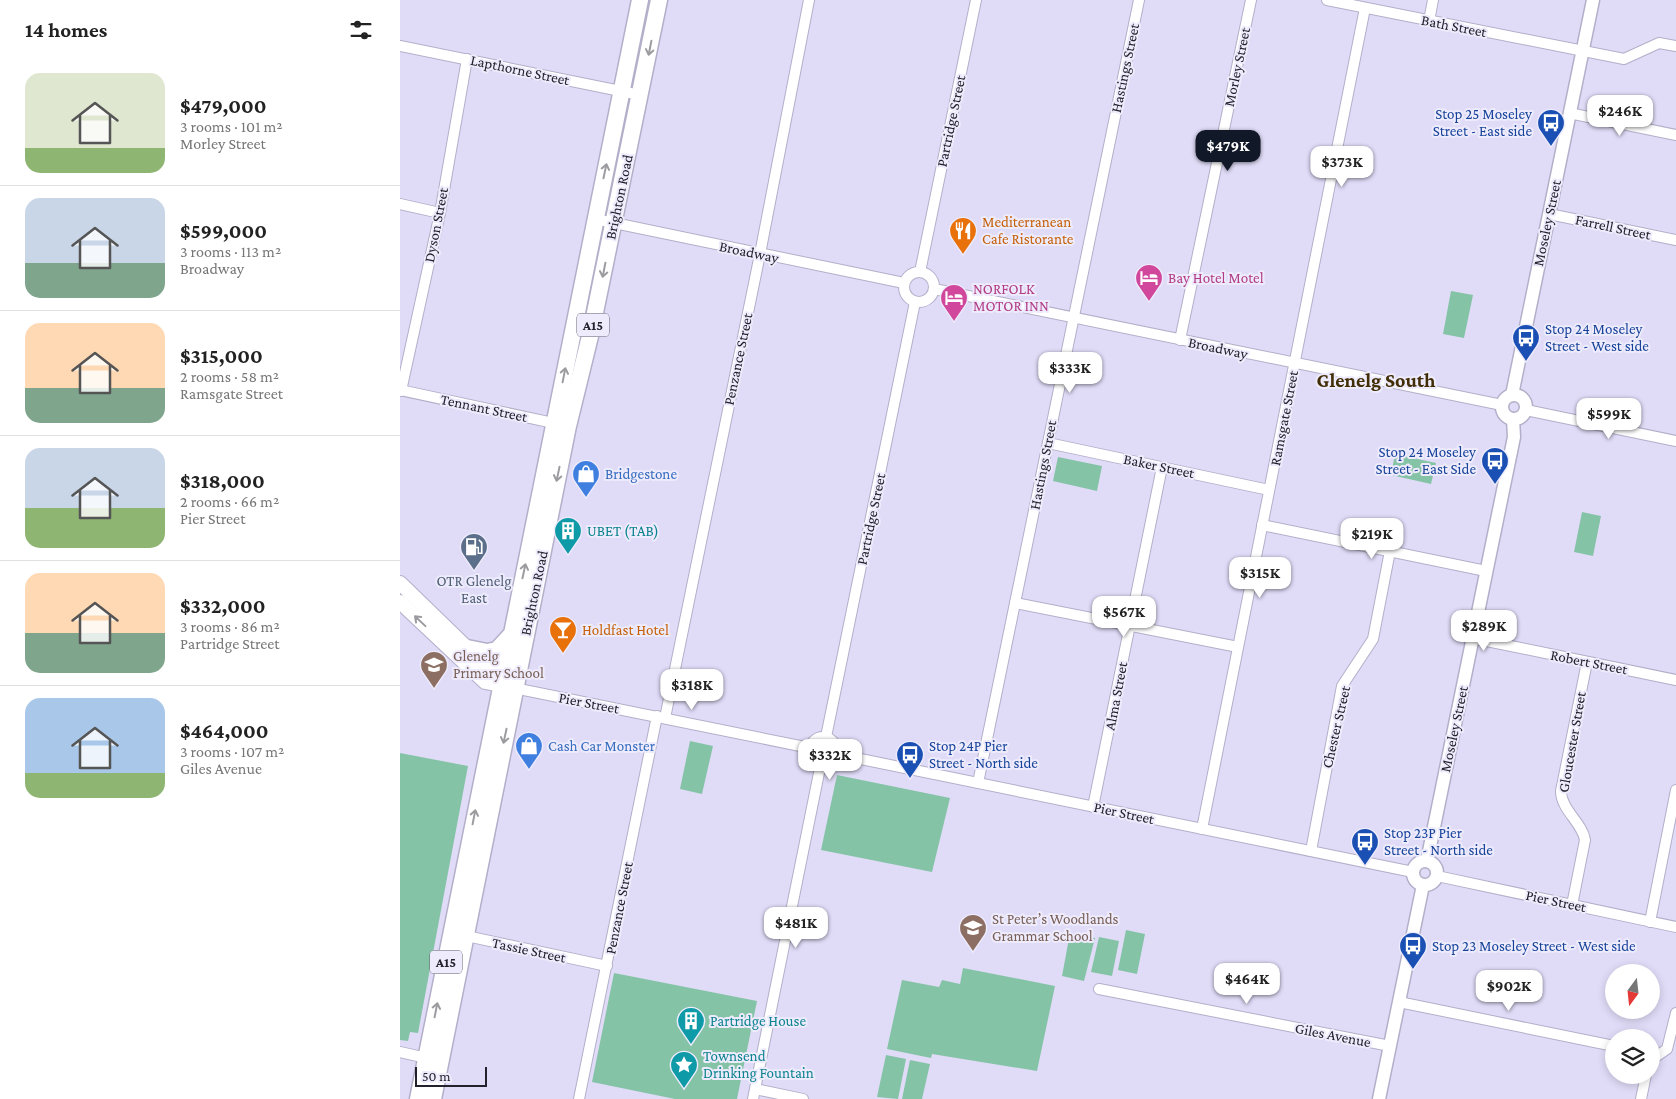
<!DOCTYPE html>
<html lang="en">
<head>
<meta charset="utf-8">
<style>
	body { margin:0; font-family:"Crimson Pro",serif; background:#f6f6f6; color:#222; height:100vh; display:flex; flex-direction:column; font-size:19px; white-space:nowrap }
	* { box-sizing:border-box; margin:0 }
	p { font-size:16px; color:#767676 }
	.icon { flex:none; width:28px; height:28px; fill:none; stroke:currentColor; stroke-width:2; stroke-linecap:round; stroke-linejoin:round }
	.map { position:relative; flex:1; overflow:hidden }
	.drawer { display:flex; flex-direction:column; background:#fff; width:400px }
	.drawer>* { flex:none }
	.needle { width:32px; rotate:195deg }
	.buttons { position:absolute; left:1205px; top:964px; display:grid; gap:10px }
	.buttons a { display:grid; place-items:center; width:55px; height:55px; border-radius:50%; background:#fff; box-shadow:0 2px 8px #0003; font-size:25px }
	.scale { position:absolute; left:15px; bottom:12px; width:72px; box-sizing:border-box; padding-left:5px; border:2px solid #23212b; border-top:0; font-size:14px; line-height:18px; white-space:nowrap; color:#23212b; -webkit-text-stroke:4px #edebfc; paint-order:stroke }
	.price { position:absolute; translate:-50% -42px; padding:0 11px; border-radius:10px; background:#fff; color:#222; font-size:16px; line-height:32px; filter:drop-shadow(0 1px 2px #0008) }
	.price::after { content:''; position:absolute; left:50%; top:30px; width:15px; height:11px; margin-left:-8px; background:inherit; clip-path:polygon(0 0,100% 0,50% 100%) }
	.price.active { background:#111827; color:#fff }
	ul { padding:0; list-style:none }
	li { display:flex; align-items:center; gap:15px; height:125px; padding:0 25px }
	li+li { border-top:1px solid #e0e0e0 }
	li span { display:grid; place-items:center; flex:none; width:140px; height:100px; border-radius:15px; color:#555 }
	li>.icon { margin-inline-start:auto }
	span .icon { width:60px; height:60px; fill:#fffc; stroke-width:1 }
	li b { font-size:21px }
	h2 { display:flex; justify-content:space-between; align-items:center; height:60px; padding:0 25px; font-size:21px }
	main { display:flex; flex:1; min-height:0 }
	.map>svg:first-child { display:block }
</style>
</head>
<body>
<main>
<section class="drawer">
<h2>14 homes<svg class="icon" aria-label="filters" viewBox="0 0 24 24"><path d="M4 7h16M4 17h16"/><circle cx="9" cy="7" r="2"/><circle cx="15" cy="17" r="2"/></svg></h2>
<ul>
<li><span style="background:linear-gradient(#dfe7d0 75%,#8fb573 0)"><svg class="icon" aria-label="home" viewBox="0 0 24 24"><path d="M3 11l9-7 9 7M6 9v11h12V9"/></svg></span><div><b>$479,000</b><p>3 rooms · 101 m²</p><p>Morley Street</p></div></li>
<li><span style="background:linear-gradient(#c9d6e8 65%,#7fa58c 0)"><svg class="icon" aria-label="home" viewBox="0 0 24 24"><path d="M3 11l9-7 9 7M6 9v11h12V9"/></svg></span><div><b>$599,000</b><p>3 rooms · 113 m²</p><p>Broadway</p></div></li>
<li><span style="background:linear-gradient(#ffd9b3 65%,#7fa58c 0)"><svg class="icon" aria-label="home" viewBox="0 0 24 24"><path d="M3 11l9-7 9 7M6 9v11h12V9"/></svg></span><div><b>$315,000</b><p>2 rooms · 58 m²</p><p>Ramsgate Street</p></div></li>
<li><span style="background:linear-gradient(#c9d6e8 60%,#8fb573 0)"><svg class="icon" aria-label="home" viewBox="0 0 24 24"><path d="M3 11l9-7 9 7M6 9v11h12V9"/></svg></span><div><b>$318,000</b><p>2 rooms · 66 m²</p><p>Pier Street</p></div></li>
<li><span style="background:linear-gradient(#ffd9b3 60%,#7fa58c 0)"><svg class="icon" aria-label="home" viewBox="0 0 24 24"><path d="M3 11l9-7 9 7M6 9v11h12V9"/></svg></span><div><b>$332,000</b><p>3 rooms · 86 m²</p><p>Partridge Street</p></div></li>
<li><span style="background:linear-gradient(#a9c7e8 75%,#8fb573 0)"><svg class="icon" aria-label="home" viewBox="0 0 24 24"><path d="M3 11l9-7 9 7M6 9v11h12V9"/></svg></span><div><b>$464,000</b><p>3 rooms · 107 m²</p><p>Giles Avenue</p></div></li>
</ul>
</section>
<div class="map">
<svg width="1276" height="1099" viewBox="0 0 1276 1099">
	<rect width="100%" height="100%" fill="#e0dcf8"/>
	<g fill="#85c3a6">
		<polygon points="1051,291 1073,295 1064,338 1043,334"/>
		<polygon points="995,454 1036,463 1031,484 991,475"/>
		<polygon points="658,457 702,466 697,491 653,481"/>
		<polygon points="1182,512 1201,516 1193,556 1174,552"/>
		<polygon points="290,741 313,746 302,794 280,789"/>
		<polygon points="0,753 68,766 18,1033 10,1032 8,1041 0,1040"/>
		<polygon points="437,775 550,798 532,872 421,850"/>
		<polygon points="726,930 745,934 737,974 718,970"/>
		<polygon points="670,933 695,938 684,981 662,976"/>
		<polygon points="699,937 719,941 712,976 691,972"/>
		<polygon points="563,968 655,986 637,1071 532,1054 531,1058 487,1049 502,980 539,987 542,980 560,984"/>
		<polygon points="214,973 357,1001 337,1099 275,1099 192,1082"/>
		<polygon points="486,1055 506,1059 498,1099 477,1097"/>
		<polygon points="510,1060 530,1064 522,1099 502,1099"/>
	</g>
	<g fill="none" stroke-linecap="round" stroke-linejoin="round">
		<defs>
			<g id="minor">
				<polyline points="927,0 1224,59 1259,43 1276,46"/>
				<polyline points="1029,21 1033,0"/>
				<polyline points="0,46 240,95"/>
				<polyline points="1169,113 1276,135"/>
				<polyline points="0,204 40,213"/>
				<polyline points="1149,214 1276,240"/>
				<polyline points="195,219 504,283"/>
				<circle cx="519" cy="287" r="15"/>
				<polyline points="520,272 576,0"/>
				<polyline points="534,289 1102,405"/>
				<polyline points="780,340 851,0"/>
				<polyline points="0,390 158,424"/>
				<polyline points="1,391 40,213 67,59"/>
				<polyline points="1126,410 1276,441"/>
				<polyline points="648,443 869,490"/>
				<polyline points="862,525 1086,571"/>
				<polyline points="615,603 838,647"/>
				<polyline points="1072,638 1276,680"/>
				<polyline points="114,688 410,748"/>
				<polyline points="265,718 360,254 409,0"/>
				<circle cx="423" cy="750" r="13"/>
				<polyline points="426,737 515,302"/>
				<polyline points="436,754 1013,872"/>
				<polyline points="578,783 739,0"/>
				<polyline points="693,807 762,467"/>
				<polyline points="802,829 965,8"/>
				<polyline points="911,851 942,686 973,639 990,551"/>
				<polyline points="1037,876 1276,927"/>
				<path d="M1172,905L1185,840C1182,822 1161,810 1161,791L1187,662"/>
				<polyline points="1250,922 1276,790"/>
				<polyline points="62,935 207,966"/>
				<polyline points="699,989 990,1046"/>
				<polyline points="999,1002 1214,1046"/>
				<polyline points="0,1052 31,1059"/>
				<polyline points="1251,1060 1267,1049 1276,1013"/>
				<polyline points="355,1089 403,1099"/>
				<polyline points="179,1099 257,716"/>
				<polyline points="353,1099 421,763"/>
				<polyline points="1241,1099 1246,1075"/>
			</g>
			<g id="tertiary">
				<circle cx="1114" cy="407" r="12"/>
				<polyline points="1112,395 1193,0"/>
				<circle cx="1025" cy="873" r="12"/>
				<polyline points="1027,861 1114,437 1113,419"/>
				<polyline points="979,1099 1023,885"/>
			</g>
			<g id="secondary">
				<polyline points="0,583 67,648 110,684"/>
				<polyline points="0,602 85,682 111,687"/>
			</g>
			<g id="primary">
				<polyline points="67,648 87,652 97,650 110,636"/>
				<polyline points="18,1099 240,0"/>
				<polyline points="33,1099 168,426 191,332 259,0"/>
			</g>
		</defs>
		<use href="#minor" stroke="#b3afc9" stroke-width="12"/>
		<use href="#tertiary" stroke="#b3afc9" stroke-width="15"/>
		<use href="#secondary" stroke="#b3afc9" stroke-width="16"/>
		<use href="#primary" stroke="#b3afc9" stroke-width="19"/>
		<use href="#minor" stroke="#fff" stroke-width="10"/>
		<use href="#tertiary" stroke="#fff" stroke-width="12"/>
		<use href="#secondary" stroke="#fff" stroke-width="14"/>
		<use href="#primary" stroke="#fff" stroke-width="16"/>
	</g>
	<defs><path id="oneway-shaft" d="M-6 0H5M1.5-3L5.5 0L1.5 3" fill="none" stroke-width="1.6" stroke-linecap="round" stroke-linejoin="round" transform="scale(1.25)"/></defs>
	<g stroke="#9c9ba0">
		<use href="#oneway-shaft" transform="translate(250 48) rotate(101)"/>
		<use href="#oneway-shaft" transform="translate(205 171) rotate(-78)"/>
		<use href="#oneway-shaft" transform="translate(204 270) rotate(101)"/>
		<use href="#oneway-shaft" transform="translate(164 375) rotate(-79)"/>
		<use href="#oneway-shaft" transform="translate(158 474) rotate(102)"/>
		<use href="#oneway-shaft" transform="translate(124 571) rotate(-78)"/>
		<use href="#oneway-shaft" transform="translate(20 621) rotate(-137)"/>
		<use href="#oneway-shaft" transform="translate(105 736) rotate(102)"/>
		<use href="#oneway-shaft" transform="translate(74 817) rotate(-79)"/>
		<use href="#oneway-shaft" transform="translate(36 1010) rotate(-79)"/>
	</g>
	<defs>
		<symbol id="bus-pin" viewBox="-11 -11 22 30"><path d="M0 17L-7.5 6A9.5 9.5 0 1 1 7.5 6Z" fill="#1a4fb4" stroke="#edebfc"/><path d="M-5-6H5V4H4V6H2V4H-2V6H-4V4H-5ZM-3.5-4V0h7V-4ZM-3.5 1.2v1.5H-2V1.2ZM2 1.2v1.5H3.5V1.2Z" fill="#fff"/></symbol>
		<symbol id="restaurant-pin" viewBox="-11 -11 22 30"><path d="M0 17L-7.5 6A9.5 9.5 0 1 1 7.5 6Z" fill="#e8710a" stroke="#edebfc"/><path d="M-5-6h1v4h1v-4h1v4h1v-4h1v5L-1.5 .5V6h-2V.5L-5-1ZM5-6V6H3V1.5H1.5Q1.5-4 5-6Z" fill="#fff"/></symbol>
		<symbol id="hotel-pin" viewBox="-11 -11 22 30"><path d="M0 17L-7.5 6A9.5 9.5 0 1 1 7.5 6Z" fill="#d1479c" stroke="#edebfc"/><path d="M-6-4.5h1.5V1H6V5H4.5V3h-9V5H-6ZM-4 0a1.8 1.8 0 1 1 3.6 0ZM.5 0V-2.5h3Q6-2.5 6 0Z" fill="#fff"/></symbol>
		<symbol id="shop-pin" viewBox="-11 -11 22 30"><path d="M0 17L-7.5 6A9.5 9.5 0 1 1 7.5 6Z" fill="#3f7fe0" stroke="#edebfc"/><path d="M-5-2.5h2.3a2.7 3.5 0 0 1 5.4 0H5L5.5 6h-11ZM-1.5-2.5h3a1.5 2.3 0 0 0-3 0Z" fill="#fff"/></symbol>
		<symbol id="building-pin" viewBox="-11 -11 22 30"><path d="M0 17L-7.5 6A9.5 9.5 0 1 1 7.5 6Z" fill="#0f9aa8" stroke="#edebfc"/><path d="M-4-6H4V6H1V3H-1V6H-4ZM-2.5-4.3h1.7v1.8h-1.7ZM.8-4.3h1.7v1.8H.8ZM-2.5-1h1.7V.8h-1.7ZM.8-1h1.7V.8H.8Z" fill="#fff"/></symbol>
		<symbol id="fuel-pin" viewBox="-11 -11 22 30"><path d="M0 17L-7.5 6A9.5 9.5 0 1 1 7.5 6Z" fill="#5c6f8a" stroke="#edebfc"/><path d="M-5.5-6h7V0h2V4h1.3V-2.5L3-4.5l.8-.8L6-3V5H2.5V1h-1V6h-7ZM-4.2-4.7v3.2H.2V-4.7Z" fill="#fff"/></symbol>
		<symbol id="bar-pin" viewBox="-11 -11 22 30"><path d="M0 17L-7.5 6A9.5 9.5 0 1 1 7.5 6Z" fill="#e8710a" stroke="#edebfc"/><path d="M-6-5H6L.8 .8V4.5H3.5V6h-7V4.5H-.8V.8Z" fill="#fff"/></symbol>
		<symbol id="school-pin" viewBox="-11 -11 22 30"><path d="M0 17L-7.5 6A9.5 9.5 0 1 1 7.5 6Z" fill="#8d6e63" stroke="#edebfc"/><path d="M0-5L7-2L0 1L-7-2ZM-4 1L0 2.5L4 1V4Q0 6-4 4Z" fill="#fff"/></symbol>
		<symbol id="sight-pin" viewBox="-11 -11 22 30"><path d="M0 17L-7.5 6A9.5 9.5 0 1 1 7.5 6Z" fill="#0f9aa8" stroke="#edebfc"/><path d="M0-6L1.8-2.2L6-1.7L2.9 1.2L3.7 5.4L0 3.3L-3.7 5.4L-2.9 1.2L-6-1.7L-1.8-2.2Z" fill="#fff"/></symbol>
	</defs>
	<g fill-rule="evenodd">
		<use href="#bus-pin" x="1135" y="107" width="32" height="43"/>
		<use href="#restaurant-pin" x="547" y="215" width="32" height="43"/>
		<use href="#hotel-pin" x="733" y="262" width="32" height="43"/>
		<use href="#hotel-pin" x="538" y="282" width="32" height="43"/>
		<use href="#bus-pin" x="1110" y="322" width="32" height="43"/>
		<use href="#bus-pin" x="1079" y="445" width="32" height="43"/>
		<use href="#shop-pin" x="170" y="458" width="32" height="43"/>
		<use href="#building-pin" x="152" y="515" width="32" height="43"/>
		<use href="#fuel-pin" x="58" y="531" width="32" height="43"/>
		<use href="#bar-pin" x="147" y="614" width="32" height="43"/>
		<use href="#school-pin" x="18" y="649" width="32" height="43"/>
		<use href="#shop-pin" x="113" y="730" width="32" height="43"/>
		<use href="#bus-pin" x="494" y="739" width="32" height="43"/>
		<use href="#bus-pin" x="949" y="826" width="32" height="43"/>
		<use href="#school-pin" x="557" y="912" width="32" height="43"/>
		<use href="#bus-pin" x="997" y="930" width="32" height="43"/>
		<use href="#building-pin" x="275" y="1005" width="32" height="43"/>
		<use href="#sight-pin" x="268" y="1049" width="32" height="43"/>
	</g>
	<g text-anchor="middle" stroke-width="4" stroke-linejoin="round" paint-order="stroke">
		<g fill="#edebfc" stroke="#605e6a" stroke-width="1">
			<rect x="177" y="313.5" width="32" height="23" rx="4"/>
			<rect x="30" y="950.5" width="32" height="23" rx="4"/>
		</g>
		<g font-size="14" font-weight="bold" fill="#23212b">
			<text x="193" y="330">A15</text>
			<text x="46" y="967">A15</text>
		</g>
		<g font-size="15" fill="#23212b" stroke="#edebfc">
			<text transform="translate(1054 26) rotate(11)" y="5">Bath Street</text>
			<text transform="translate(837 67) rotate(-78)" y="5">Morley Street</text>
			<text transform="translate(725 68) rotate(-78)" y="5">Hastings Street</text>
			<text transform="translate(120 70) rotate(12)" y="5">Lapthorne Street</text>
			<text transform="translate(551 121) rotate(-78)" y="5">Partridge Street</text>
			<text transform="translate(219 197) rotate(-78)" y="5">Brighton Road</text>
			<text transform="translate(1147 223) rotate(-78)" y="5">Moseley Street</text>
			<text transform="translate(36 225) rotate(-79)" y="5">Dyson Street</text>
			<text transform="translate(1213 227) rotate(12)" y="5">Farrell Street</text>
			<text transform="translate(349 252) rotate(12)" y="5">Broadway</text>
			<text transform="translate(818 348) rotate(12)" y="5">Broadway</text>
			<text transform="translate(338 359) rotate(-78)" y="5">Penzance Street</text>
			<text transform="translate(84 408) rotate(12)" y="5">Tennant Street</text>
			<text transform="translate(884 418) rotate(-79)" y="5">Ramsgate Street</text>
			<text transform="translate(643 465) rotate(-79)" y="5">Hastings Street</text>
			<text transform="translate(759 466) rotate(12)" y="5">Baker Street</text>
			<text transform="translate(471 519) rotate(-78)" y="5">Partridge Street</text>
			<text transform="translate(134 593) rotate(-78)" y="5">Brighton Road</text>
			<text transform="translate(1189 662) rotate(11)" y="5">Robert Street</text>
			<text transform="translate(716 696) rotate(-79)" y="5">Alma Street</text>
			<text transform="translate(189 703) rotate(11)" y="5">Pier Street</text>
			<text transform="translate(936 727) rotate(-77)" y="5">Chester Street</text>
			<text transform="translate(1054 729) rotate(-78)" y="5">Moseley Street</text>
			<text transform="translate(1172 742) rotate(-80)" y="5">Gloucester Street</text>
			<text transform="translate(724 813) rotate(12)" y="5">Pier Street</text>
			<text transform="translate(1156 901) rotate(12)" y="5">Pier Street</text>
			<text transform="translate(219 908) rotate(-79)" y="5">Penzance Street</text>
			<text transform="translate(129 950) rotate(12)" y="5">Tassie Street</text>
			<text transform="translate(933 1035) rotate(11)" y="5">Giles Avenue</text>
		</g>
		<g font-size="15" fill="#164399" stroke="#edebfc" text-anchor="start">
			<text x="1132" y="119" text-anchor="end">Stop 25 Moseley<tspan x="1132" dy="17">Street - East side</tspan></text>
			<text x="1145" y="334">Stop 24 Moseley<tspan x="1145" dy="17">Street - West side</tspan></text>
			<text x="1076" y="457" text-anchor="end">Stop 24 Moseley<tspan x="1076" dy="17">Street - East Side</tspan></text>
			<text x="529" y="751">Stop 24P Pier<tspan x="529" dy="17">Street - North side</tspan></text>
			<text x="984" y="838">Stop 23P Pier<tspan x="984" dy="17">Street - North side</tspan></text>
			<text x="1032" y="951">Stop 23 Moseley Street - West side</text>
		</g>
		<g font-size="15" fill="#c56008" stroke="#edebfc" text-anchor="start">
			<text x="582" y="227">Mediterranean<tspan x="582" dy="17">Cafe Ristorante</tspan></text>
			<text x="182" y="635">Holdfast Hotel</text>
		</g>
		<g font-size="15" fill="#b23c85" stroke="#edebfc" text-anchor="start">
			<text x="768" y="283">Bay Hotel Motel</text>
			<text x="573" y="294">NORFOLK<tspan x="573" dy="17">MOTOR INN</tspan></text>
		</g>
		<g font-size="15" fill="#366cbe" stroke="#edebfc" text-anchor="start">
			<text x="205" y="479">Bridgestone</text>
			<text x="148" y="751">Cash Car Monster</text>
		</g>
		<g font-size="15" fill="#0d838f" stroke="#edebfc" text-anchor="start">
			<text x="187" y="536">UBET (TAB)</text>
			<text x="310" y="1026">Partridge House</text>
			<text x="303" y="1061">Townsend<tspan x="303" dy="17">Drinking Fountain</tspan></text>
		</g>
		<g font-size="15" fill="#4e5e75" stroke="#edebfc">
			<text x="74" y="586">OTR Glenelg<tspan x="74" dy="17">East</tspan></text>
		</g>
		<g font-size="15" fill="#785e54" stroke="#edebfc" text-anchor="start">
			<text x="53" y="661">Glenelg<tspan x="53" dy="17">Primary School</tspan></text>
			<text x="592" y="924">St Peter’s Woodlands<tspan x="592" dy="17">Grammar School</tspan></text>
		</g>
		<g font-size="20" font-weight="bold" fill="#412d06" stroke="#edebfc">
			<text x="976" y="387">Glenelg South</text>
		</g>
	</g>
</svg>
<div class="buttons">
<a><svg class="needle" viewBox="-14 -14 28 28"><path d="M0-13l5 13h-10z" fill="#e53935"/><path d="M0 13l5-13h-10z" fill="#767676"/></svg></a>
<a><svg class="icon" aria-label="layers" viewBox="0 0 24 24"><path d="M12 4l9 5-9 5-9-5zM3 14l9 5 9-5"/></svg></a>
</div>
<div class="scale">50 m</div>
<b class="price" style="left:1220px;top:137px">$246K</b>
<b class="price active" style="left:828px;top:172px">$479K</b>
<b class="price" style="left:942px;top:188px">$373K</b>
<b class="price" style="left:670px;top:394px">$333K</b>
<b class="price" style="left:1209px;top:440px">$599K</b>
<b class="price" style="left:972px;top:560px">$219K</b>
<b class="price" style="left:860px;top:599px">$315K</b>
<b class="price" style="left:724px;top:638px">$567K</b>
<b class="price" style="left:1084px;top:652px">$289K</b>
<b class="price" style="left:292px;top:711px">$318K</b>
<b class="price" style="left:430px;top:781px">$332K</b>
<b class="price" style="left:396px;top:949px">$481K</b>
<b class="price" style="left:847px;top:1005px">$464K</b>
<b class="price" style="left:1109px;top:1012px">$902K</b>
</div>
</main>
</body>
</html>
